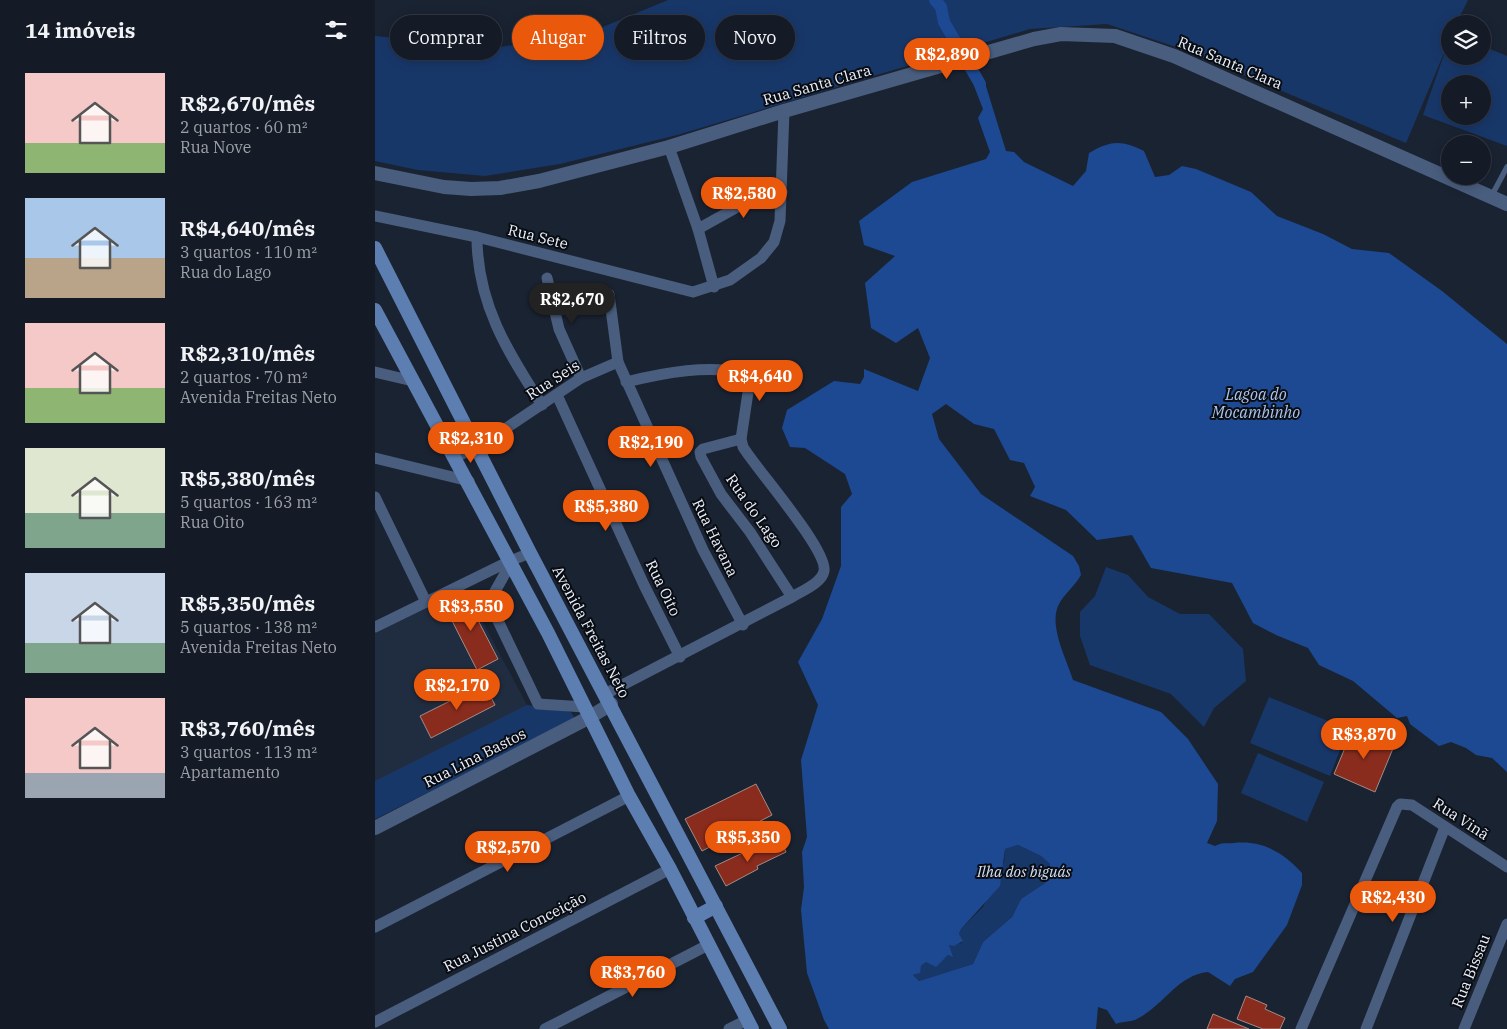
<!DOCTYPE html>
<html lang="pt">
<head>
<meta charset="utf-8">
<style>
	body { margin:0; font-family:"IBM Plex Serif",serif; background:#1d232e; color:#f1f3f6; height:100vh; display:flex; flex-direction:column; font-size:19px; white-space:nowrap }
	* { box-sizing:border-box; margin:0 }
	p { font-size:16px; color:#9da1a7 }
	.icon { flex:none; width:28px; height:28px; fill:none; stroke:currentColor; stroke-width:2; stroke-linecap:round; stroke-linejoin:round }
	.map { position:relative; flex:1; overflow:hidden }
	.details { display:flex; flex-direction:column; background:#141a26; width:375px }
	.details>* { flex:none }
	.top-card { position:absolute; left:15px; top:15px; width:475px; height:45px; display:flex; gap:10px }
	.controls { position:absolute; left:1066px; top:15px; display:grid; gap:10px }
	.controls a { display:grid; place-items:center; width:50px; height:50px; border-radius:50%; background:#141a26; box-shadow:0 2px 12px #0003,0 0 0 1px #333843; font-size:25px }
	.price { position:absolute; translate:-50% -42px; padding:0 11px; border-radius:18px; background:#ea580c; color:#fff; font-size:16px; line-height:32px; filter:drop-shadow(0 1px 2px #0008) }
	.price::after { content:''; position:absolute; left:50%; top:30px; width:15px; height:11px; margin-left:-8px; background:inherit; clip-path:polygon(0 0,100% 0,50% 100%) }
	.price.current { background:#222; color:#fff }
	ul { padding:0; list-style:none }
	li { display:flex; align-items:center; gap:15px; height:125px; padding:0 25px }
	li span { display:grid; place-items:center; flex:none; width:140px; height:100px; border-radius:0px; color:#555 }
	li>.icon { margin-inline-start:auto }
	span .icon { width:60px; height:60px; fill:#fffc; stroke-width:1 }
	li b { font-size:21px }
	h2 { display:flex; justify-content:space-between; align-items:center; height:60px; padding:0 25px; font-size:21px }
	.tag { padding:0 18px; border-radius:22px; background:#141a26; box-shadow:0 2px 12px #0003,0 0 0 1px #333843; font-size:18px; line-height:45px }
	.tag.current { background:#ea580c; color:#fff }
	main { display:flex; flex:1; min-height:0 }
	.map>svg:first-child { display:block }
</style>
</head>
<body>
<main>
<section class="details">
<h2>14 imóveis<svg class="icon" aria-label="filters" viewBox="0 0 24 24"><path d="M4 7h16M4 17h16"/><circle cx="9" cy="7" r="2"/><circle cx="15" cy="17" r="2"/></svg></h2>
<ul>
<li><span style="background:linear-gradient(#f6c9c9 70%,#8fb573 0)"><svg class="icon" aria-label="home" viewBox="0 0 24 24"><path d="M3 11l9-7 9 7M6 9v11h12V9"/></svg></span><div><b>R$2,670/mês</b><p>2 quartos · 60 m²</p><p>Rua Nove</p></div></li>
<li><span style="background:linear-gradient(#a9c7e8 60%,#b9a48a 0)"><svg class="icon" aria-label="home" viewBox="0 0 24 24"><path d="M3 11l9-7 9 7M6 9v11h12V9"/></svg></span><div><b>R$4,640/mês</b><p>3 quartos · 110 m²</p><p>Rua do Lago</p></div></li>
<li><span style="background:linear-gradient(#f6c9c9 65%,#8fb573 0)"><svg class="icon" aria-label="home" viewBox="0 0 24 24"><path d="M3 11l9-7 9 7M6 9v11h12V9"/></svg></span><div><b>R$2,310/mês</b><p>2 quartos · 70 m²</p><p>Avenida Freitas Neto</p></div></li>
<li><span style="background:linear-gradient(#dfe7d0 65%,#7fa58c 0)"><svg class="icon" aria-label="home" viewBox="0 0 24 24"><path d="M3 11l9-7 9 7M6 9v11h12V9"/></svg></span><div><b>R$5,380/mês</b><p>5 quartos · 163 m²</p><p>Rua Oito</p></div></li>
<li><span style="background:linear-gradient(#c9d6e8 70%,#7fa58c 0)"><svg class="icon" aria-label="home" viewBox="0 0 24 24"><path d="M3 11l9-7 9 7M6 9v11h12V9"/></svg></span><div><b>R$5,350/mês</b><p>5 quartos · 138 m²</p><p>Avenida Freitas Neto</p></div></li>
<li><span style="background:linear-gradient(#f6c9c9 75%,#9aa5b1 0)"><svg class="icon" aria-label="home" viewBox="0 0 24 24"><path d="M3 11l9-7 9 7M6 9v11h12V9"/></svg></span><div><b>R$3,760/mês</b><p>3 quartos · 113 m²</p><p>Apartamento</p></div></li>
</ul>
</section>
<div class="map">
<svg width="1132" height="1029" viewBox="0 0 1132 1029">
	<rect width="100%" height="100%" fill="#1a2332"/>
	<polygon fill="#202d40" points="88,585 152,705 196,712 0,819 0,633"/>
	<g fill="#183769" fill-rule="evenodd">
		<path d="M293,0H1093L1081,24H1075V56H1108V46L1132,56V146L1048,115L1072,46L1031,143L807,49L732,24L655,29L302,135L185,164L110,176L43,170L0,161V36L117,48L206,36ZM1075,84H1108V116H1075Z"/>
		<polygon points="731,567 753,575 773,597 805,614 834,614 868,649 871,681 839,708 829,727 796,694 715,665 705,636 705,612 720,596"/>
		<polygon points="894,697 973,729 955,776 875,743"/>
		<polygon points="152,705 196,712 200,719 0,819 0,781"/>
		<polygon points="883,753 949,782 932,822 866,793"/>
		<path d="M643,845L666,856L675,864V874L670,883L646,899L637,917L608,942L598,964L544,981L538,975L544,973L546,966L551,962C560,965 566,962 573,955L577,956L574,945L587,943L584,934L586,929L608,907L629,862L630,849Z"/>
	</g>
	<path fill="#1c4992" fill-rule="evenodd" d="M610,83L631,151L639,152L649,162L698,186L711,171L714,153C736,140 747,140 769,151L780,177L794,175L807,166L821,169L876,192L902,216L948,234L977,249L1014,253L1067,291L1132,344V772L1117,758L1101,755L1091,748L1076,742L1064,746L1035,724L1032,716L1022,718L978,681L944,665L933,648L901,635L878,623L857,583L776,568L757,535L722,540L691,510L655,496L660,487L649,463L635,460L619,429L599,424L571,404L557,414L564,439L606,494L698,556L704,566L706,575C700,586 688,595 683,606C674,627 692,660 698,680L786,712L813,739L843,784L842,821L832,843L840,846C847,842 852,844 859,843C888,840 909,853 927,873V885L912,925L878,972L860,979L855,986L833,972C802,975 788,1007 760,1020C755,1022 748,1021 741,1024L732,1010L723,1007L721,1029H454L449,1020L432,973L426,910L429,887L427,852L432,837L426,760L443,705L423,662L447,619L466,566V507L477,494L470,474L430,448L415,447L407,428L412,410L459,381L485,384L489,377V369L543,391L555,358L543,328L521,343L496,328L490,283L520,256L489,245L484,221L537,182L611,159L615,152L603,118L608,109L599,86ZM643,845L666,856L675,864V874L670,883L646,899L637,917L608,942L598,964L544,981L538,975L545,973L546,966L551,962L561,967L573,955L578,957L574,945L579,946L588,941L584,934L586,929L625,886L630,849Z"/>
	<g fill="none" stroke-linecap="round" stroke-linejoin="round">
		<polyline stroke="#1c4992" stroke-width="12" points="560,0 566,7 569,22 605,84"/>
	</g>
	<g fill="#892c1e" stroke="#a48b86">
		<polygon points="90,595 123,659 102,670 69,605"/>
		<polygon points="109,684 120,705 56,738 45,716"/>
		<polygon points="978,729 1019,746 1000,792 959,774"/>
		<polygon points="381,784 397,815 327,851 310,819"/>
		<polygon points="406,840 411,852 382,866 383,869 351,886 340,866 374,850 377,854"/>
		<polygon points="871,996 892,1005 890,1009 910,1018 905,1029 888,1029 862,1019"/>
		<polygon points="838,1014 874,1029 832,1029"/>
	</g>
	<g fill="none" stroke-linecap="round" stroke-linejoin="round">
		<polyline stroke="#495d7e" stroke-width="5.5" points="1116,197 1132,167"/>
		<g stroke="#495d7e" stroke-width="11">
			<polyline points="294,147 323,229 339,287"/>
			<polyline points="0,216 102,237 318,292 355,280 386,258 399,242 405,221 409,111"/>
			<polyline points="323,229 366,205 407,192"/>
			<path d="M102,237C102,303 132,351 167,405"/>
			<polyline points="172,278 184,329 206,378"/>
			<polyline points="234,294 243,362 328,550 368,625"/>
			<polyline points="0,372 38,381"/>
			<polyline points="182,395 269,585 305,657"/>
			<polyline points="366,439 328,449 325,452 326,457 346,494 375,532 417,597"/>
			<polyline points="80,457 103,447 206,378 243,362"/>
			<polyline points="0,458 94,481"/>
			<polyline points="0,497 51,602"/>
			<polyline points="136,563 114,602 163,704 210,707"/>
			<polyline points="0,627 135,561 155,553"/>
			<path d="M230,694L417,597C427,591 447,583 449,571C453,550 382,470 368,447L366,439L375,379L372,373C331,365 292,372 251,382"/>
			<polyline points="0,927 254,796"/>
			<polyline points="0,1022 295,869"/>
			<polyline points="170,1029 333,945"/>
			<polyline points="354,1029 372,1020"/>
			<polyline points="926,1029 1022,807 1025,804 1037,805 1132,867"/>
			<polyline points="991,1029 1070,827"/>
			<polyline points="1089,1029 1132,924"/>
		</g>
		<g stroke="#495d7e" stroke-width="14">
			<polyline points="0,173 69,187 96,189 125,188 164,181 294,147 409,111 659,39 686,34 740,36 799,56 1132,204"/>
			<polyline points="0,828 215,717 236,704"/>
		</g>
		<g stroke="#5d7eb1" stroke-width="14">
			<polyline points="0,248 155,553 405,1029"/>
			<polyline points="0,310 173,633 254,796 295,869 377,1029"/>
			<polyline points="319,918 341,906"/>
		</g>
	</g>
	<g text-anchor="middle" stroke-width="4" stroke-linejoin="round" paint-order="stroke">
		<g font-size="15" fill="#ecf2fc" stroke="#090d13">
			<text transform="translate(855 63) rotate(23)" y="5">Rua Santa Clara</text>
			<text transform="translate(442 85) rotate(-16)" y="5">Rua Santa Clara</text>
			<text transform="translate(163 237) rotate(14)" y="5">Rua Sete</text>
			<text transform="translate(178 380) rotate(-33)" y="5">Rua Seis</text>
			<text transform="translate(379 511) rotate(55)" y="5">Rua do Lago</text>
			<text transform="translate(340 538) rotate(64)" y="5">Rua Havana</text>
			<text transform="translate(288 588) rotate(64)" y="5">Rua Oito</text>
			<text transform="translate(216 632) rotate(62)" y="5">Avenida Freitas Neto</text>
			<text transform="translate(100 758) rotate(-27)" y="5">Rua Lina Bastos</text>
			<text transform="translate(1086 819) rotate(33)" y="5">Rua Vinã</text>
			<text transform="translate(140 932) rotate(-27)" y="5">Rua Justina Conceição</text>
			<text transform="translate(1096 971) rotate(-68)" y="5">Rua Bissau</text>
		</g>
		<g font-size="15" font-style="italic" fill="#d4e1f6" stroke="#090d13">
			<text x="649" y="877">Ilha dos biguás</text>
		</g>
		<g font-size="16" font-style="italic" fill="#abc4ed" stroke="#090d13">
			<text x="881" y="400">Lagoa do<tspan x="881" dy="18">Mocambinho</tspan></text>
		</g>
	</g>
</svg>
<div class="controls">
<a><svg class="icon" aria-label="layers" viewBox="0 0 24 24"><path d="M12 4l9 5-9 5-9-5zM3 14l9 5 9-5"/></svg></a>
<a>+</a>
<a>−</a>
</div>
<b class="price" style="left:572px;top:80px">R$2,890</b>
<b class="price" style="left:369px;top:219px">R$2,580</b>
<b class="price current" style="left:197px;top:325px">R$2,670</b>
<b class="price" style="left:385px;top:402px">R$4,640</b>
<b class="price" style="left:96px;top:464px">R$2,310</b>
<b class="price" style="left:276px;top:468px">R$2,190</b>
<b class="price" style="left:231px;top:532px">R$5,380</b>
<b class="price" style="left:96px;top:632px">R$3,550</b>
<b class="price" style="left:82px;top:711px">R$2,170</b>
<b class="price" style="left:989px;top:760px">R$3,870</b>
<b class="price" style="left:373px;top:863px">R$5,350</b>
<b class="price" style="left:133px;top:873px">R$2,570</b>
<b class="price" style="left:1018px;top:923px">R$2,430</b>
<b class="price" style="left:258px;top:998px">R$3,760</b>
<div class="top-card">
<a class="tag">Comprar</a>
<a class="tag current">Alugar</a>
<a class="tag">Filtros</a>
<a class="tag">Novo</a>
</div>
</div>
</main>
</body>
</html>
